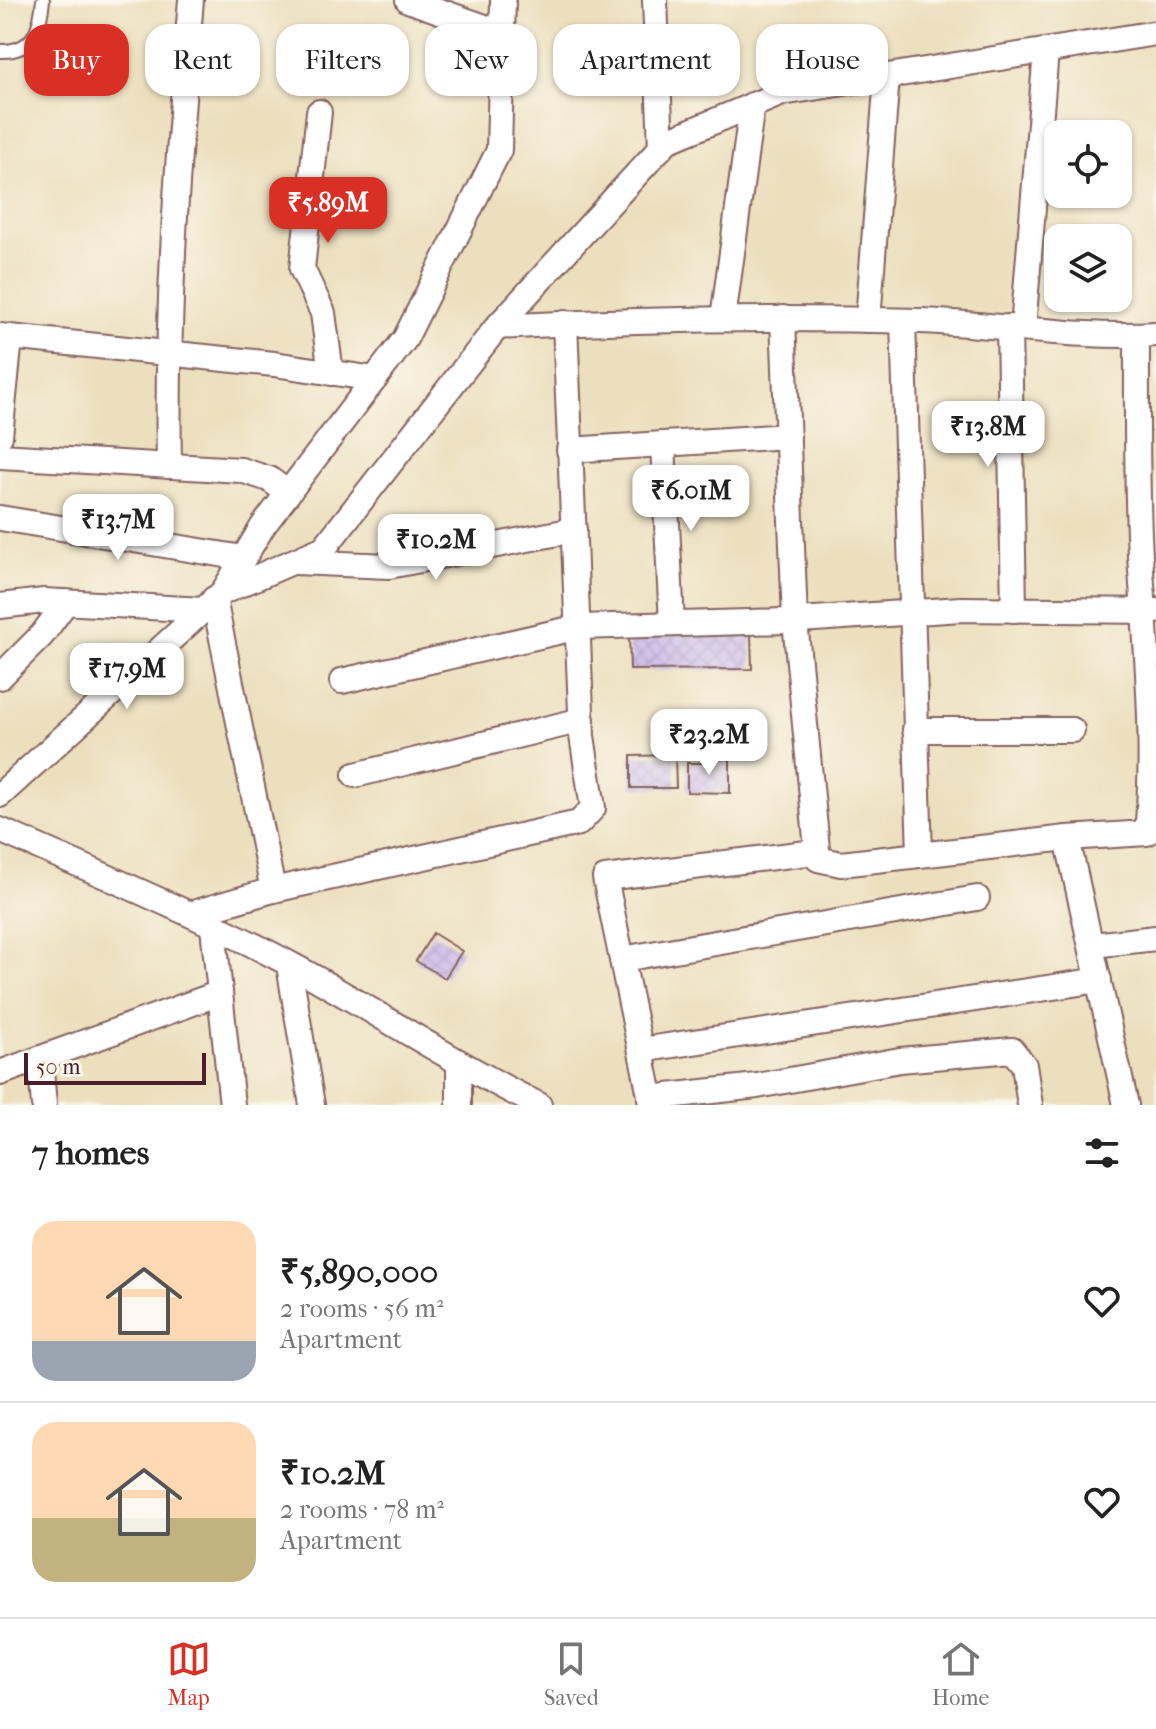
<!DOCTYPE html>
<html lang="en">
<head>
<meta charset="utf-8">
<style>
	body { margin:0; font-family:"IM FELL French Canon",serif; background:#f2f2f2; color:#222; height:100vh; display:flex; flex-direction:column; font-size:30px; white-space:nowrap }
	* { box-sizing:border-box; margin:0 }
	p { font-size:26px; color:#767676 }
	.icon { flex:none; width:44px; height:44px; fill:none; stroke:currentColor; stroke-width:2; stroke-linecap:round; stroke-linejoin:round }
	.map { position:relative; height:1105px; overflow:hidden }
	.panel { display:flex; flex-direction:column; background:#fff; flex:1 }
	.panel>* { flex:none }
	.hud { position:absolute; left:24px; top:24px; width:1108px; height:72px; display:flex; gap:16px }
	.buttons { position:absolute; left:1044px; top:120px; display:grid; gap:16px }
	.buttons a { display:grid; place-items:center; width:88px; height:88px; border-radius:16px; background:#fff; box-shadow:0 2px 6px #0004; font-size:40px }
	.scale { position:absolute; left:24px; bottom:20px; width:182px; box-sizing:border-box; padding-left:8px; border:4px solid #4a1f2b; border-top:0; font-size:22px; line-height:28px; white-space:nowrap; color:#4a1f2b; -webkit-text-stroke:6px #fbf7ec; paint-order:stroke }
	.price { position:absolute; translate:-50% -68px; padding:0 18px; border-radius:16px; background:#fff; color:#222; font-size:26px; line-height:52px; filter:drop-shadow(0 2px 4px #0008) }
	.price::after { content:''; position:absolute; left:50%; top:48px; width:24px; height:18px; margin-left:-12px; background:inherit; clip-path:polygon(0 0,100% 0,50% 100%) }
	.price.current { background:#d93025; color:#fff }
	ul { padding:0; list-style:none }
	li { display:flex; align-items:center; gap:24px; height:200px; padding:0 32px }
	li+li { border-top:2px solid #e0e0e0 }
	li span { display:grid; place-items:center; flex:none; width:224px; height:160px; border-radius:24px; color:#555 }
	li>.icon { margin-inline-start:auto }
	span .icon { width:96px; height:96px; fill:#fffc; stroke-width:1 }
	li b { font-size:34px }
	h2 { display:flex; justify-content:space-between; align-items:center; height:96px; padding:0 32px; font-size:34px }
	.chip { padding:0 28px; border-radius:24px; background:#fff; box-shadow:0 2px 6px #0004; font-size:28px; line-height:72px }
	.chip.current { background:#d93025; color:#fff }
	.tabs { display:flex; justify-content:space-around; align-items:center; height:112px; border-top:2px solid #e0e0e0; background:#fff; font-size:22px; color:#767676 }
	.tabs a { display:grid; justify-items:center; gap:4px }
	.tabs .current { color:#d93025 }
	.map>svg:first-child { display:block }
</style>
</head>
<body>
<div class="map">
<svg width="1156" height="1105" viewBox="0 0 1156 1105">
	<defs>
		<pattern id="building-cross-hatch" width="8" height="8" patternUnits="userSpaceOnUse" patternTransform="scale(2)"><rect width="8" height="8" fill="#c9b8ea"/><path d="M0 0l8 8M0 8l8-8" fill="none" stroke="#ae9ec9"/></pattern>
	</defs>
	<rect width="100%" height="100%" fill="#fbf7ec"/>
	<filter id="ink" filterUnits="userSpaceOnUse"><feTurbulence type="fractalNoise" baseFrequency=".0125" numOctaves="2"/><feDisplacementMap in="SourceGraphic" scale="16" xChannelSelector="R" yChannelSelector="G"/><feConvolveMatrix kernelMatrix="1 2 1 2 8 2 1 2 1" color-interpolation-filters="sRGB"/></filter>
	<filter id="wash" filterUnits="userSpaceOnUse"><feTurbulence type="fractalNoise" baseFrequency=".006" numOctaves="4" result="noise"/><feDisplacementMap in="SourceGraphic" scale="32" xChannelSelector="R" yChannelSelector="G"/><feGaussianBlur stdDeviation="1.8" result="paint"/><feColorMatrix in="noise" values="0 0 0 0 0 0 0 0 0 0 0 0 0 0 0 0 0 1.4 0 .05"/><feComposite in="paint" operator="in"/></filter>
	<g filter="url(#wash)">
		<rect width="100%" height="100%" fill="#ecdfbe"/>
		<g id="blocks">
			<g fill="url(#building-cross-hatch)">
				<polygon points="751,633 752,669 630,670 629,634"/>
				<polygon points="736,726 736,753 706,753 706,727"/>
				<polygon points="675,755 676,788 631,788 631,756"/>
				<polygon points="712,759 730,759 730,793 687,792 687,763 712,763"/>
				<polygon points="433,933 462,951 445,978 416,961"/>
			</g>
		</g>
	</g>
	<g filter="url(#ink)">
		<use href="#blocks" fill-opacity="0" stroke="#83625e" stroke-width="2"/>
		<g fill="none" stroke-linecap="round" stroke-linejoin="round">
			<defs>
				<path id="service" d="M0,51C34,52 40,29 43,0"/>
				<g id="minor">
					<polyline points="408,0 502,33"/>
					<polyline points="655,0 661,148"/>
					<polyline points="319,112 302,269 323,313 331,373"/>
					<polyline points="783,318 795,621 818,859 841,864 1067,838"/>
					<polyline points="723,319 752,105"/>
					<polyline points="868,320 887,76"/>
					<polyline points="903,321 920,855"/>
					<path d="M497,327C638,319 779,317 920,321C998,324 1078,339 1156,334"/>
					<polyline points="1009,327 1014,610"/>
					<polyline points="1023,328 1046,51"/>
					<polyline points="0,336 274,364 375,379"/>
					<polyline points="0,436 10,338"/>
					<polyline points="663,444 672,624"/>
					<polyline points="569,450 788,436"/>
					<polyline points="0,456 241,470 269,479 288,493"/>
					<path d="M169,466C166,310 178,156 191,0"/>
					<polyline points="0,518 243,558"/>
					<polyline points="295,562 389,566 574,530"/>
					<polyline points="223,592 324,548 497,327 667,141 782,93 1156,33"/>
					<polyline points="214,599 273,890"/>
					<polyline points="0,606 44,601 203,610"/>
					<polyline points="0,677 42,635 66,602"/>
					<polyline points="342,681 579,627 785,621 961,609 1156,611"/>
					<polyline points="915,730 1072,730"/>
					<polyline points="355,775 582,720"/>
					<polyline points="0,795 223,592 263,526 405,339 499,150 503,0"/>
					<path d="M0,830C104,876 211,920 310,975C386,1018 460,1066 539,1105"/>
					<polyline points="190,914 273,890 579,823 593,808 582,736 565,323"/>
					<polyline points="213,927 232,1105"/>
					<polyline points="1093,945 1156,938"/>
					<polyline points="622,959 977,898"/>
					<polyline points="289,965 312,1105"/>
					<polyline points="641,1050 1099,980"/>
					<polyline points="40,1059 44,1105"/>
					<polyline points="0,1073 220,993"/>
					<polyline points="650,1098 757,1086 900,1060 1012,1050 1024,1065 1030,1105"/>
					<polyline points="459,1105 459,1063"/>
					<polyline points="652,1105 605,878 815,852"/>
					<path d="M1126,1105L1067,838L1147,833C1156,743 1146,646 1140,555C1136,482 1137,408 1137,336"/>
				</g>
			</defs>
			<use href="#service" stroke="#83625e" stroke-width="16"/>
			<use href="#minor" stroke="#83625e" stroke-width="28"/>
			<use href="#service" stroke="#fff" stroke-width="12"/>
			<use href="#minor" stroke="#fff" stroke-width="24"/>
		</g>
	</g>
</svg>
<div class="buttons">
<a><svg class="icon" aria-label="locate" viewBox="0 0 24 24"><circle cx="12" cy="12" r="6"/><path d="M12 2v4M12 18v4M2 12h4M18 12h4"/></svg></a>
<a><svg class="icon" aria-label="layers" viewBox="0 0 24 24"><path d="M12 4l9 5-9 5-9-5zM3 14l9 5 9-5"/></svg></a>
</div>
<div class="scale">50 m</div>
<b class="price current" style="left:328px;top:245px">₹5.89M</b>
<b class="price" style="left:988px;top:469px">₹13.8M</b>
<b class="price" style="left:691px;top:533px">₹6.01M</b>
<b class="price" style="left:118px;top:562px">₹13.7M</b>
<b class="price" style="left:436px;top:582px">₹10.2M</b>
<b class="price" style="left:127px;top:711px">₹17.9M</b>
<b class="price" style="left:709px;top:777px">₹23.2M</b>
<div class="hud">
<a class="chip current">Buy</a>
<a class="chip">Rent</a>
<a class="chip">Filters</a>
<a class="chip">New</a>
<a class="chip">Apartment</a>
<a class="chip">House</a>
</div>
</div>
<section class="panel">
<h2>7 homes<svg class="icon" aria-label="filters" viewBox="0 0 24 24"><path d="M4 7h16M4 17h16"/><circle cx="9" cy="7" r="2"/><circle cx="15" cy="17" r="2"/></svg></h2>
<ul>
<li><span style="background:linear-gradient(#ffd9b3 75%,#9aa5b1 0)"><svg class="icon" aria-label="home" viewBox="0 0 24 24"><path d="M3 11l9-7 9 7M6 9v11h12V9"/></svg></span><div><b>₹5,890,000</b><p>2 rooms · 56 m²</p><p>Apartment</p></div><svg class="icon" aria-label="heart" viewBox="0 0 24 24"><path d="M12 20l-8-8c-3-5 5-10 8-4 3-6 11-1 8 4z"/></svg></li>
<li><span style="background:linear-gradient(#ffd9b3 60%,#c2b280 0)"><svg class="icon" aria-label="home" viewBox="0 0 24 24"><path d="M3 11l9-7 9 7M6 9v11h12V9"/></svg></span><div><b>₹10.2M</b><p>2 rooms · 78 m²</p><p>Apartment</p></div><svg class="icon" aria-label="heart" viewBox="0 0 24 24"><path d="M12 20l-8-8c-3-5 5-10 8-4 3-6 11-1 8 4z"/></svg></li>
</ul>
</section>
<nav class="tabs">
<a class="current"><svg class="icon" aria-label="map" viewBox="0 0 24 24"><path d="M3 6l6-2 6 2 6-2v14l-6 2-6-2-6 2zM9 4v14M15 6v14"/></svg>Map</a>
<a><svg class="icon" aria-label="saved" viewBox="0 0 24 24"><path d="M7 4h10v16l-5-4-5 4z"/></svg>Saved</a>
<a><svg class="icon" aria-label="home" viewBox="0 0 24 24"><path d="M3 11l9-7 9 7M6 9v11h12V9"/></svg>Home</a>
</nav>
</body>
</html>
